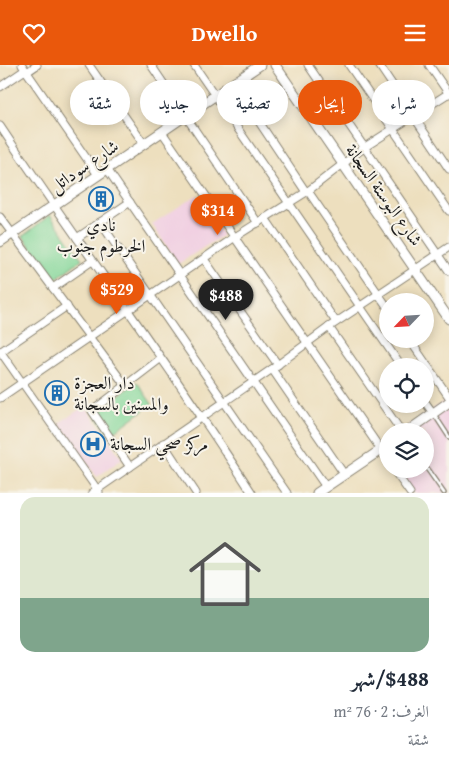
<!DOCTYPE html>
<html lang="ar">
<head>
<meta charset="utf-8">
<style>
	body { margin:0; font-family:"Gentium Book Plus",Amiri,serif; background:#f2f2f3; color:#1f2937; direction:rtl; height:100vh; display:flex; flex-direction:column; font-size:19px; white-space:nowrap }
	* { box-sizing:border-box; margin:0 }
	p { font-size:16px; color:#747a83 }
	.icon { flex:none; width:28px; height:28px; fill:none; stroke:currentColor; stroke-width:2; stroke-linecap:round; stroke-linejoin:round }
	.map { position:relative; height:428px; overflow:hidden; direction:ltr }
	.drawer { display:flex; flex-direction:column; background:#fff; flex:1 }
	.drawer>* { flex:none }
	.top-card { position:absolute; left:15px; top:15px; width:420px; height:45px; direction:rtl; display:flex; gap:10px }
	.needle { width:32px; rotate:245deg }
	.tools { position:absolute; left:379px; top:228px; display:grid; gap:10px }
	.tools a { display:grid; place-items:center; width:55px; height:55px; border-radius:50%; background:#fff; box-shadow:0 2px 12px #0003; font-size:25px }
	.price { position:absolute; translate:-50% -42px; padding:0 11px; border-radius:18px; background:#ea580c; color:#fff; font-size:16px; line-height:32px; filter:drop-shadow(0 1px 2px #0008) }
	.price::after { content:''; position:absolute; left:50%; top:30px; width:15px; height:11px; margin-left:-8px; background:inherit; clip-path:polygon(0 0,100% 0,50% 100%) }
	.price.on { background:#222; color:#fff }
	ul { padding:0; list-style:none }
	li { display:grid; align-content:center; gap:10px; height:265px; padding:0 20px }
	li span { display:grid; place-items:center; height:155px; border-radius:15px; color:#555 }
	li>.icon { margin-inline-start:auto }
	span .icon { width:90px; height:90px; fill:#fffc; stroke-width:1 }
	li b { font-size:21px }
	.chip { padding:0 18px; border-radius:22px; background:#fff; box-shadow:0 2px 12px #0003; font-size:18px; line-height:45px }
	.chip.on { background:#ea580c; color:#fff }
	header { display:flex; justify-content:space-between; align-items:center; height:65px; padding:0 20px; background:#ea580c; color:#fff; font-size:22px; font-weight:600 }
	.map>svg:first-child { display:block }
</style>
</head>
<body>
<header><svg class="icon" aria-label="menu" viewBox="0 0 24 24"><path d="M4 6h16M4 12h16M4 18h16"/></svg>Dwello<svg class="icon" aria-label="heart" viewBox="0 0 24 24"><path d="M12 20l-8-8c-3-5 5-10 8-4 3-6 11-1 8 4z"/></svg></header>
<div class="map">
<svg width="449" height="428" viewBox="0 0 449 428">
	<rect width="100%" height="100%" fill="#f7f3e8"/>
	<filter id="ink" filterUnits="userSpaceOnUse"><feTurbulence type="fractalNoise" baseFrequency=".02" numOctaves="2"/><feDisplacementMap in="SourceGraphic" scale="10" xChannelSelector="R" yChannelSelector="G"/><feConvolveMatrix kernelMatrix="1 2 1 2 8 2 1 2 1" color-interpolation-filters="sRGB"/></filter>
	<filter id="wash" filterUnits="userSpaceOnUse"><feTurbulence type="fractalNoise" baseFrequency=".0096" numOctaves="4" result="noise"/><feDisplacementMap in="SourceGraphic" scale="20" xChannelSelector="R" yChannelSelector="G"/><feGaussianBlur stdDeviation="1.12" result="paint"/><feColorMatrix in="noise" values="0 0 0 0 0 0 0 0 0 0 0 0 0 0 0 0 0 1.4 0 .05"/><feComposite in="paint" operator="in"/></filter>
	<g filter="url(#wash)">
		<rect width="100%" height="100%" fill="#eddfbe"/>
		<g fill="#f1d0e2">
			<polygon points="197,130 223,170 178,199 152,159"/>
			<polygon points="449,333 449,428 414,428 397,404 425,404 425,366 401,366"/>
			<polygon points="85,341 122,394 97,412 59,358"/>
		</g>
		<g fill="#83d799" stroke="#507a5a">
			<polygon points="50,150 82,194 54,215 23,171"/>
			<polygon points="137,317 152,339 110,370 94,348"/>
		</g>
	</g>
	<g filter="url(#ink)">
		<g fill="none" stroke-linecap="round" stroke-linejoin="round">
			<defs>
				<g id="service">
					<polyline points="434,349 449,372"/>
					<polyline points="425,401 444,428"/>
				</g>
				<g id="minor">
					<polyline points="22,0 98,110"/>
					<polyline points="89,0 144,79"/>
					<polyline points="151,0 258,158"/>
					<polyline points="194,0 401,301"/>
					<polyline points="308,0 449,206"/>
					<polyline points="349,0 449,146"/>
					<polyline points="379,0 449,104"/>
					<polyline points="429,0 449,29"/>
					<polyline points="27,7 37,0"/>
					<polyline points="233,18 306,127"/>
					<polyline points="0,22 25,5"/>
					<path d="M0,61C82,184 172,303 252,428"/>
					<polyline points="162,67 388,395"/>
					<polyline points="107,104 326,422"/>
					<polyline points="308,126 388,243"/>
					<polyline points="0,152 125,320"/>
					<polyline points="265,153 336,257"/>
					<polyline points="100,157 287,428"/>
					<polyline points="77,173 130,137"/>
					<polyline points="204,194 278,300"/>
					<polyline points="53,223 92,196"/>
					<polyline points="329,262 401,366"/>
					<polyline points="409,274 449,332"/>
					<polyline points="0,286 99,427"/>
					<polyline points="0,287 67,241"/>
					<polyline points="272,304 344,409"/>
					<polyline points="0,333 235,172 308,126 365,82 449,28"/>
					<polyline points="425,337 433,348"/>
					<polyline points="163,378 196,428"/>
					<polyline points="130,402 92,346 160,294"/>
					<polyline points="393,404 410,428"/>
					<polyline points="92,428 272,304 329,262 449,182"/>
				</g>
				<g id="tertiary">
					<polyline points="275,0 449,254"/>
					<polyline points="0,177 260,0"/>
					<polyline points="408,366 449,337"/>
					<polyline points="317,428 388,380"/>
				</g>
			</defs>
			<use href="#service" stroke="#847e6d" stroke-width="5.5"/>
			<use href="#minor" stroke="#847e6d" stroke-width="9"/>
			<use href="#tertiary" stroke="#847e6d" stroke-width="11"/>
			<use href="#service" stroke="#fff" stroke-width="3"/>
			<use href="#minor" stroke="#fff" stroke-width="7"/>
			<use href="#tertiary" stroke="#fff" stroke-width="9"/>
		</g>
	</g>
	<defs>
		<symbol id="building-ring" viewBox="-11 -11 22 22"><circle r="9.5" fill="#f7f3e8" stroke="#1f6fb2" stroke-width="1.5"/><path d="M-4-6H4V6H1V3H-1V6H-4ZM-2.5-4.3h1.7v1.8h-1.7ZM.8-4.3h1.7v1.8H.8ZM-2.5-1h1.7V.8h-1.7ZM.8-1h1.7V.8H.8Z" fill="#1f6fb2"/></symbol>
		<symbol id="hospital-ring" viewBox="-11 -11 22 22"><circle r="9.5" fill="#f7f3e8" stroke="#1f6fb2" stroke-width="1.5"/><path d="M-5-5h3v3.5h4V-5h3V5h-3V1.5h-4V5h-3Z" fill="#1f6fb2"/></symbol>
	</defs>
	<g fill-rule="evenodd">
		<use href="#building-ring" x="87" y="120" width="28" height="28"/>
		<use href="#building-ring" x="43" y="314" width="28" height="28"/>
		<use href="#hospital-ring" x="79" y="365" width="28" height="28"/>
	</g>
	<g text-anchor="middle" stroke-width="4" stroke-linejoin="round" paint-order="stroke">
		<g font-size="18" fill="#1c1c1c" stroke="#f7f3e8">
			<text transform="translate(84 101) rotate(-34)" y="6">شارع سوداتل</text>
			<text transform="translate(384 130) rotate(55)" y="6">شارع البوستة السجانة</text>
		</g>
		<g font-size="18" fill="#1c1c1c" stroke="#f7f3e8" text-anchor="start">
			<text x="101" y="166" text-anchor="middle">نادي<tspan x="101" dy="21">الخرطوم جنوب</tspan></text>
			<text x="74" y="324">دار العجزة<tspan x="74" dy="21">والمسنين بالسجانة</tspan></text>
			<text x="110" y="385">مركز صحي السجانة</text>
		</g>
	</g>
</svg>
<div class="tools">
<a><svg class="needle" viewBox="-14 -14 28 28"><path d="M0-13l5 13h-10z" fill="#e53935"/><path d="M0 13l5-13h-10z" fill="#747a83"/></svg></a>
<a><svg class="icon" aria-label="locate" viewBox="0 0 24 24"><circle cx="12" cy="12" r="6"/><path d="M12 2v4M12 18v4M2 12h4M18 12h4"/></svg></a>
<a><svg class="icon" aria-label="layers" viewBox="0 0 24 24"><path d="M12 4l9 5-9 5-9-5zM3 14l9 5 9-5"/></svg></a>
</div>
<b class="price" style="left:218px;top:171px">$314</b>
<b class="price" style="left:117px;top:250px">$529</b>
<b class="price on" style="left:226px;top:256px">$488</b>
<div class="top-card">
<a class="chip">شراء</a>
<a class="chip on">إيجار</a>
<a class="chip">تصفية</a>
<a class="chip">جديد</a>
<a class="chip">شقة</a>
</div>
</div>
<section class="drawer">
<ul>
<li><span style="background:linear-gradient(#dfe7d0 65%,#7fa58c 0)"><svg class="icon" aria-label="home" viewBox="0 0 24 24"><path d="M3 11l9-7 9 7M6 9v11h12V9"/></svg></span><div><b>$488/شهر</b><p>الغرف: 2 · 76 m²</p><p>شقة</p></div></li>
</ul>
</section>
</body>
</html>
